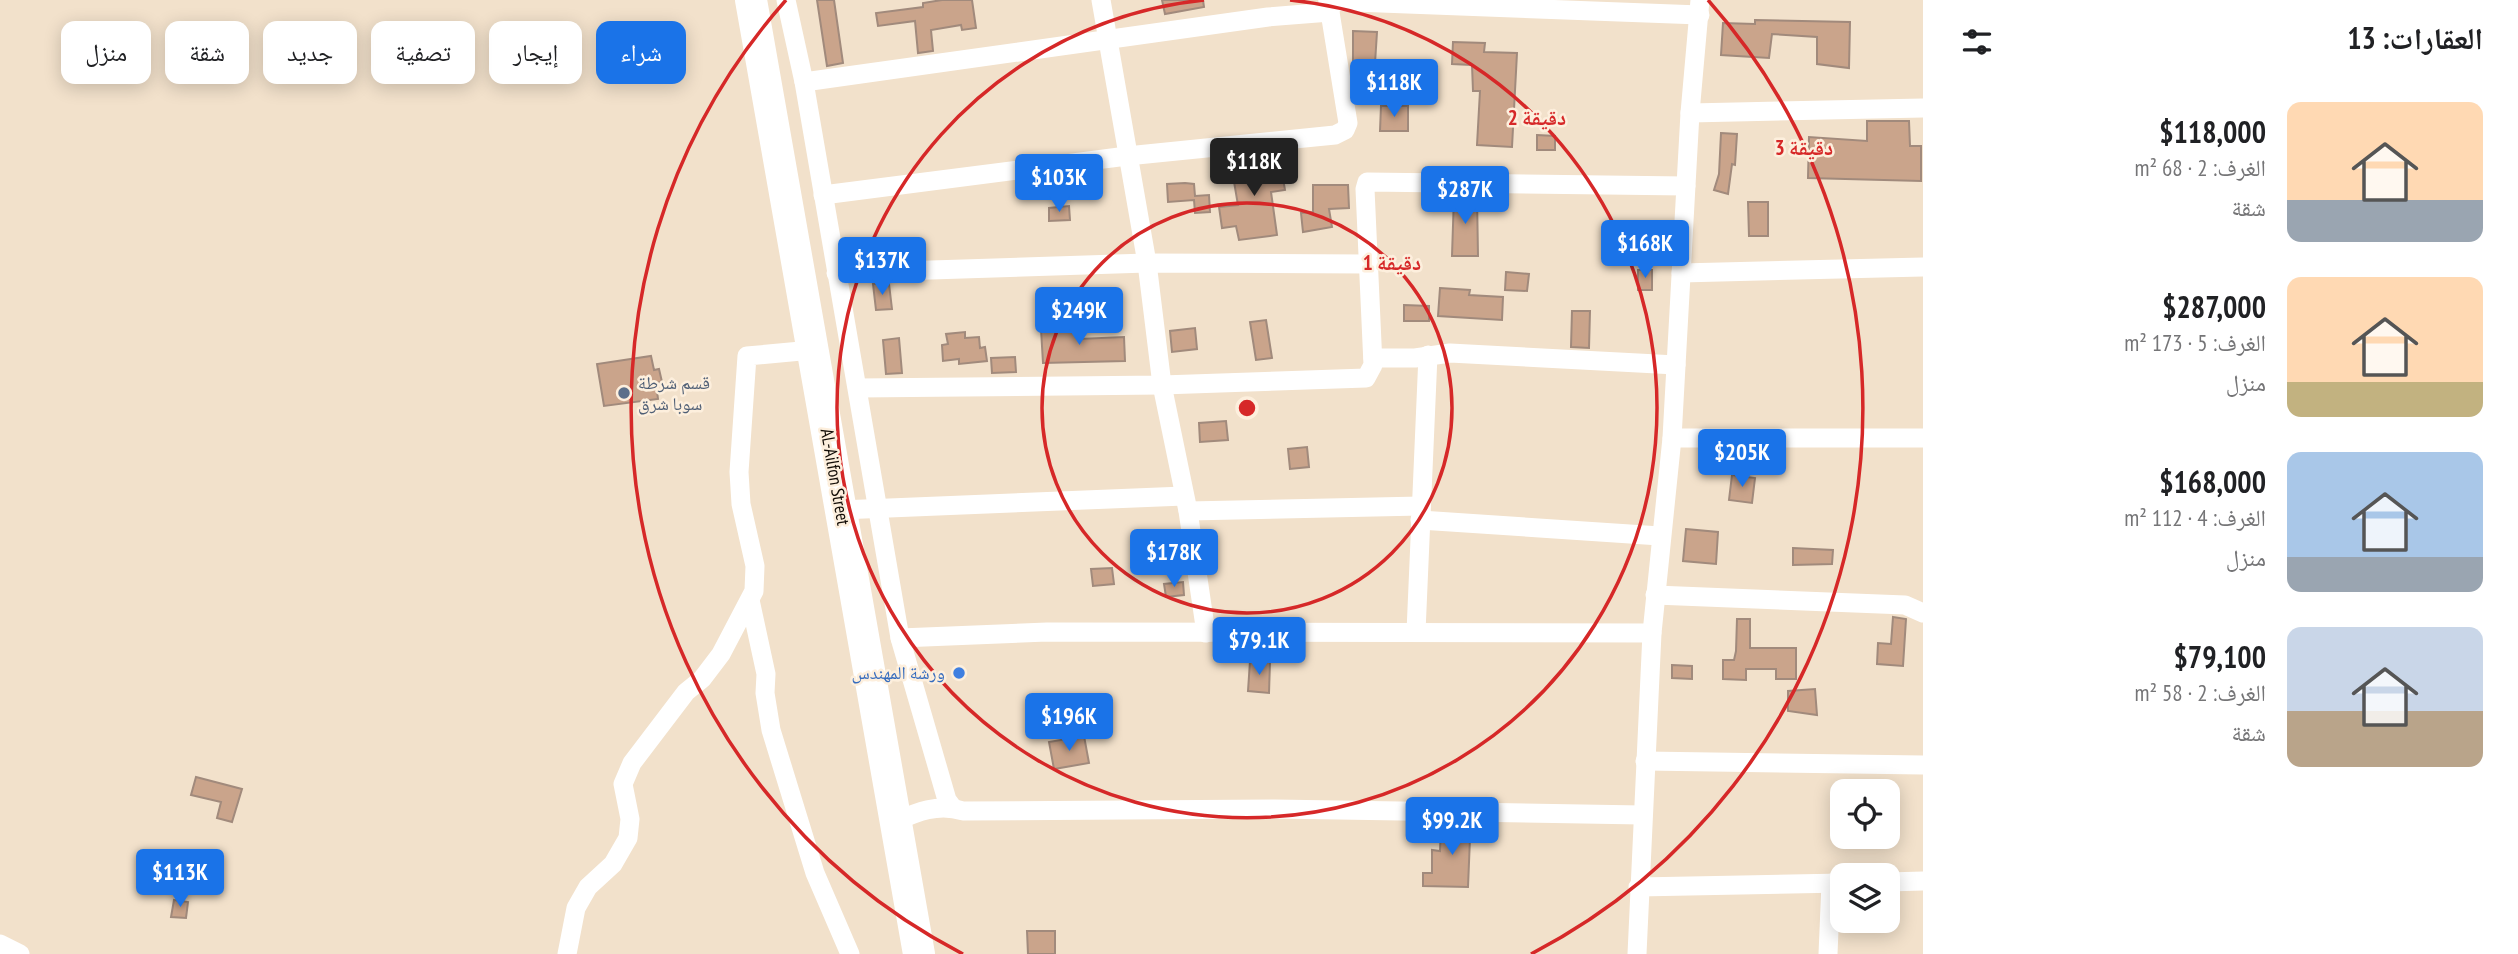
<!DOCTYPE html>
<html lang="ar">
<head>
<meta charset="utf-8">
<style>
	body { margin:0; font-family:"PT Sans Narrow","Noto Naskh Arabic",sans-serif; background:#f2f2f2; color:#202124; direction:rtl; height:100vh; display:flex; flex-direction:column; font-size:26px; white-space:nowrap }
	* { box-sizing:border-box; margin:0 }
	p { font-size:23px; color:#757577 }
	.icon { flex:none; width:38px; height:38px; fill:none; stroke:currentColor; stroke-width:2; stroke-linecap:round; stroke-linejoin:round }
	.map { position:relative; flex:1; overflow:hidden; direction:ltr }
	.details { display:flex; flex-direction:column; background:#fff; width:595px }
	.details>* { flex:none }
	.top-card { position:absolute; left:21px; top:21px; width:665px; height:63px; direction:rtl; display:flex; gap:14px }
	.buttons { position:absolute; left:1830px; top:779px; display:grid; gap:14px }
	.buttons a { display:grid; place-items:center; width:70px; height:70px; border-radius:14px; background:#fff; box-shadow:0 4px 18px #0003; font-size:35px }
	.price { position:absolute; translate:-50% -60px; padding:0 16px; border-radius:7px; background:#1a73e8; color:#fff; font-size:23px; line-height:46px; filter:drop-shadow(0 2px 4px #0008) }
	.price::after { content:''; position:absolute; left:50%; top:42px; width:21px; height:16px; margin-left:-10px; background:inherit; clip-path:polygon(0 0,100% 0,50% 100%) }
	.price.on { background:#222; color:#fff }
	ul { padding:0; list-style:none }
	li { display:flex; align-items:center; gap:21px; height:175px; padding:0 35px }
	li span { display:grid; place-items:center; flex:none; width:196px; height:140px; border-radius:14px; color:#555 }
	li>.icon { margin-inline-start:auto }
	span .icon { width:84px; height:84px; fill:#fffc; stroke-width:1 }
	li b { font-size:30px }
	h2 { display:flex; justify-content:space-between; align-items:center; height:84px; padding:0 35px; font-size:30px }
	.tag { padding:0 24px; border-radius:14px; background:#fff; box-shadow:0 4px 18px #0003; font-size:24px; line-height:63px }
	.tag.on { background:#1a73e8; color:#fff }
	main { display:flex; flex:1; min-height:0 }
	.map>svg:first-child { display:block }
</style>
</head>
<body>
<main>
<section class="details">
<h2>العقارات: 13<svg class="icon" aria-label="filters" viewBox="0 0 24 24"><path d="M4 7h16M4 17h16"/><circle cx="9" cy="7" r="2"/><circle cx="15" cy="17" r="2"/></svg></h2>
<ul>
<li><span style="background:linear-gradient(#ffd9b3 70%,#9aa5b1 0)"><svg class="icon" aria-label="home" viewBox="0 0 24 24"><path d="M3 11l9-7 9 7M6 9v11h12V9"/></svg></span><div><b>$118,000</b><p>الغرف: 2 · 68 m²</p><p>شقة</p></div></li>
<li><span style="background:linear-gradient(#ffd9b3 75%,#c2b280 0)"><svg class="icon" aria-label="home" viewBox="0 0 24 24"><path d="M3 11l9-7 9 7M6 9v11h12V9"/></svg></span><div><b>$287,000</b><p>الغرف: 5 · 173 m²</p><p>منزل</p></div></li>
<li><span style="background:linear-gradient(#a9c7e8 75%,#9aa5b1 0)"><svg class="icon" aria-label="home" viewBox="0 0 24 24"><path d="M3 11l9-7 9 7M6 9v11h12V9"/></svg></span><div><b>$168,000</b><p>الغرف: 4 · 112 m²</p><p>منزل</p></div></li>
<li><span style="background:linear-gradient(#c9d6e8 60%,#b9a48a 0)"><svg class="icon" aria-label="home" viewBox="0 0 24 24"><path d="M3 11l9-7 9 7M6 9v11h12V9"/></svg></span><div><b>$79,100</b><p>الغرف: 2 · 58 m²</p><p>شقة</p></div></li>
</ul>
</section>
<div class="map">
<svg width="1923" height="954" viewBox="0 0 1923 954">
	<rect width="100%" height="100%" fill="#f2e1cb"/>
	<g fill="#caa48b" stroke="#a18a7c" stroke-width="2">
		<polygon points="817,0 834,0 843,63 827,66"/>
		<polygon points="942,0 972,0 976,28 962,30 961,25 931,30 933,51 918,53 915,21 878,26 876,13 923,7 923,3"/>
		<polygon points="1162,0 1203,0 1204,7 1165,14"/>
		<polygon points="1755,20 1850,22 1849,68 1817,64 1817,37 1772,34 1769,58 1721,55 1723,23 1755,24"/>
		<polygon points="1353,31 1377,32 1374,79 1353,77"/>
		<polygon points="1453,42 1485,43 1484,52 1517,53 1512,147 1477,145 1480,91 1473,91 1472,65 1452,64"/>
		<polygon points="1381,106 1408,106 1408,131 1380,131"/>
		<polygon points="1867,121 1909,121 1910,146 1921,146 1921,181 1808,178 1809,137 1867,141"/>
		<polygon points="1721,133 1737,134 1735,165 1732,164 1728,194 1714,190 1719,174"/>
		<polygon points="1537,135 1555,136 1555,150 1537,150"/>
		<polygon points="1279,156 1285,190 1271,192 1277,235 1239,240 1236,226 1222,228 1219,207 1238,205 1231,164"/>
		<polygon points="1185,183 1194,184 1195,196 1209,195 1210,212 1195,213 1194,200 1168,202 1167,184"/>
		<polygon points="1313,185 1348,185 1349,208 1329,209 1332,227 1303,232 1301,213 1313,212"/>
		<polygon points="1454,195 1477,196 1478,256 1452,256"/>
		<polygon points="1748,202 1768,202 1768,236 1749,236"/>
		<polygon points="1069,206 1070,220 1049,221 1049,208"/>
		<rect x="1638" y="270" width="14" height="20"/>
		<polygon points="1506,272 1529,274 1527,291 1505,290"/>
		<polygon points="873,284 889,284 892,309 876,310"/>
		<polygon points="1440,288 1470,290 1469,295 1503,297 1502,320 1438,316"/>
		<polygon points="1404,305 1429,306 1429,321 1404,321"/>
		<polygon points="1572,311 1590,311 1589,348 1571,347"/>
		<polygon points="1266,320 1272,358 1256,360 1250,322"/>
		<polygon points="1078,327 1079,339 1124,337 1125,361 1043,363 1041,329"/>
		<polygon points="1195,328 1197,349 1172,352 1170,331"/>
		<polygon points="965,332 965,338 979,337 980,348 985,347 987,361 959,364 959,359 943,361 942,345 948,344 946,334"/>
		<polygon points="899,338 902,373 886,374 883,340"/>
		<polygon points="651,356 654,370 659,369 662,382 656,383 658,399 604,406 597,364"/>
		<polygon points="1015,357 1016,372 992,373 991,358"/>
		<polygon points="1226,421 1228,440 1200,442 1199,423"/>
		<polygon points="1307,447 1309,467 1290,469 1288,449"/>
		<polygon points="1732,475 1755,478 1752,503 1729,500"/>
		<polygon points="1686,529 1718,532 1716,564 1683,561"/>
		<polygon points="1793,548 1833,550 1832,564 1793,565"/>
		<polygon points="1112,568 1114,584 1093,586 1091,569"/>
		<polygon points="1183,582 1184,595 1166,597 1164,584"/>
		<polygon points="1893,617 1906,619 1903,666 1877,664 1878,643 1891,644"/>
		<polygon points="1737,619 1750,619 1750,648 1796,648 1796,679 1776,679 1776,669 1746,669 1746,680 1723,679 1723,660 1734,660 1736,651"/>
		<polygon points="1250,661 1270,662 1269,693 1248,691"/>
		<polygon points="1672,665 1692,666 1692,679 1672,678"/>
		<polygon points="1815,689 1817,715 1788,711 1788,691"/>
		<polygon points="1084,736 1089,763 1054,769 1049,742"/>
		<polygon points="196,777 242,789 232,822 217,818 221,802 191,795"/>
		<polygon points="1441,824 1477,825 1477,838 1470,838 1468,887 1423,886 1423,873 1432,873 1432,850 1440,851"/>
		<polygon points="174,900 188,902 186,918 171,917"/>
		<polygon points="1027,931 1055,931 1055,954 1028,954"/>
	</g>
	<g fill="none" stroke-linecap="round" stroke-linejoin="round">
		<g stroke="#fff" stroke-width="19">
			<polyline points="786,0 804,82 900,638 947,800 953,808"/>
			<polyline points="1101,0 1147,263 1162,385 1188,511 1206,633"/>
			<polyline points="1328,1 1700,15"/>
			<polyline points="804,82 1268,17 1330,12"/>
			<polyline points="1690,113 1923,108"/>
			<polyline points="823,195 1127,156 1335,135 1345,130 1348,123 1328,0"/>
			<polyline points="836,273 1147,263 1367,264"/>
			<polyline points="1681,273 1923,267"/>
			<polyline points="1373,358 1415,358 1450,353 1676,365"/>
			<polyline points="858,388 1162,385 1366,378 1373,365 1365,189 1367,182 1686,186"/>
			<polyline points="1672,438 1923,438"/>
			<polyline points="840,510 1184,496"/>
			<polyline points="1188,511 1421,506"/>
			<polyline points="1420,520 1660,536"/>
			<polyline points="1655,595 1905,605 1923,613"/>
			<polyline points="750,600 766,674 765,693 771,730 815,873 850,954"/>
			<polyline points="1416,632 1428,355"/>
			<polyline points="900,638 1047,632 1652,633"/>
			<polyline points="1645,761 1923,765"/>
			<path d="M894,822C917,812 938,803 963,811L1275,809L1642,815"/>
			<polyline points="1888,882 1923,881"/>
			<polyline points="1638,887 1843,883"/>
			<polyline points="0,944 20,954"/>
			<polyline points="567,954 576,908 588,887 613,864 628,838 630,819 623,784 632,763 686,692 702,679 721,654 754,591 755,566 741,504 739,472 747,356 812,350"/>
			<polyline points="1637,954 1652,633 1672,438 1690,113 1700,0"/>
			<polyline points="1828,954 1831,883"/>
		</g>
		<polyline stroke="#fff" stroke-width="32" points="751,0 919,954"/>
	</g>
	<g fill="none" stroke="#d62828" stroke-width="3.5">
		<circle cx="1247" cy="408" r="205"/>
		<path d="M1290 0A410 410 0 1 1 1204 0"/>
		<path d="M963 954A615 615 0 0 1 786 0M1708 0A615 615 0 0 1 1531 954"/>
	</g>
	<circle fill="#5c6f8a" stroke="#fdefdd" stroke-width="2.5" cx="624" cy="393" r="7"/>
	<circle fill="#3f7fe0" stroke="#fdefdd" stroke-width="2.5" cx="959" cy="673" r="7"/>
	<g text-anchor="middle" stroke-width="5" stroke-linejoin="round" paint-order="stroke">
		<g font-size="18" fill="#4e5e75" stroke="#fdefdd" text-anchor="start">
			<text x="638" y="389">قسم شرطة<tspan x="638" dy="21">سوبا شرق</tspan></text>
		</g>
		<g font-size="18" fill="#120c06" stroke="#fdefdd">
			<text transform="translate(835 477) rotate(80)" y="6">AL-Ailfon Street</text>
		</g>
		<g font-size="18" fill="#366cbe" stroke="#fdefdd" text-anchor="end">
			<text x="945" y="679">ورشة المهندس</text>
		</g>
	</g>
	<circle cx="1247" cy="408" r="10" fill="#d62828" stroke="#fdefdd" stroke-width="3.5"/>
	<g font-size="21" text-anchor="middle" font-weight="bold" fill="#d62828" stroke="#fdefdd" stroke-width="5" stroke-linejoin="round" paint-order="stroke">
		<text x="1537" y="125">2 دقيقة</text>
		<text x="1804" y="155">3 دقيقة</text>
		<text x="1392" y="270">1 دقيقة</text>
	</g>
</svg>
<div class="buttons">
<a><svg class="icon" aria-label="locate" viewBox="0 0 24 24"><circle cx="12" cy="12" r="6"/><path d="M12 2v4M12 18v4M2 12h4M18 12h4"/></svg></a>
<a><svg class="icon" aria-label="layers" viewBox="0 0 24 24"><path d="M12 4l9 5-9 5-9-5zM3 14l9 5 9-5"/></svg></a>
</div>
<b class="price" style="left:1394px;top:119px">$118K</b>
<b class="price on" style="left:1254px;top:198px">$118K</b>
<b class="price" style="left:1059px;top:214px">$103K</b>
<b class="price" style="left:1465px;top:226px">$287K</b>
<b class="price" style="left:1645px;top:280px">$168K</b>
<b class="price" style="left:882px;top:297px">$137K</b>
<b class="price" style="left:1079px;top:347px">$249K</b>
<b class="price" style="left:1742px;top:489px">$205K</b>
<b class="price" style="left:1174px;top:589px">$178K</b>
<b class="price" style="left:1259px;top:677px">$79.1K</b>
<b class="price" style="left:1069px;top:753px">$196K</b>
<b class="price" style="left:1452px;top:857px">$99.2K</b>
<b class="price" style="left:180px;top:909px">$113K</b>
<div class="top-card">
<a class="tag on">شراء</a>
<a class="tag">إيجار</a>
<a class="tag">تصفية</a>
<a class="tag">جديد</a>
<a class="tag">شقة</a>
<a class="tag">منزل</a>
</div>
</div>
</main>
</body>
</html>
